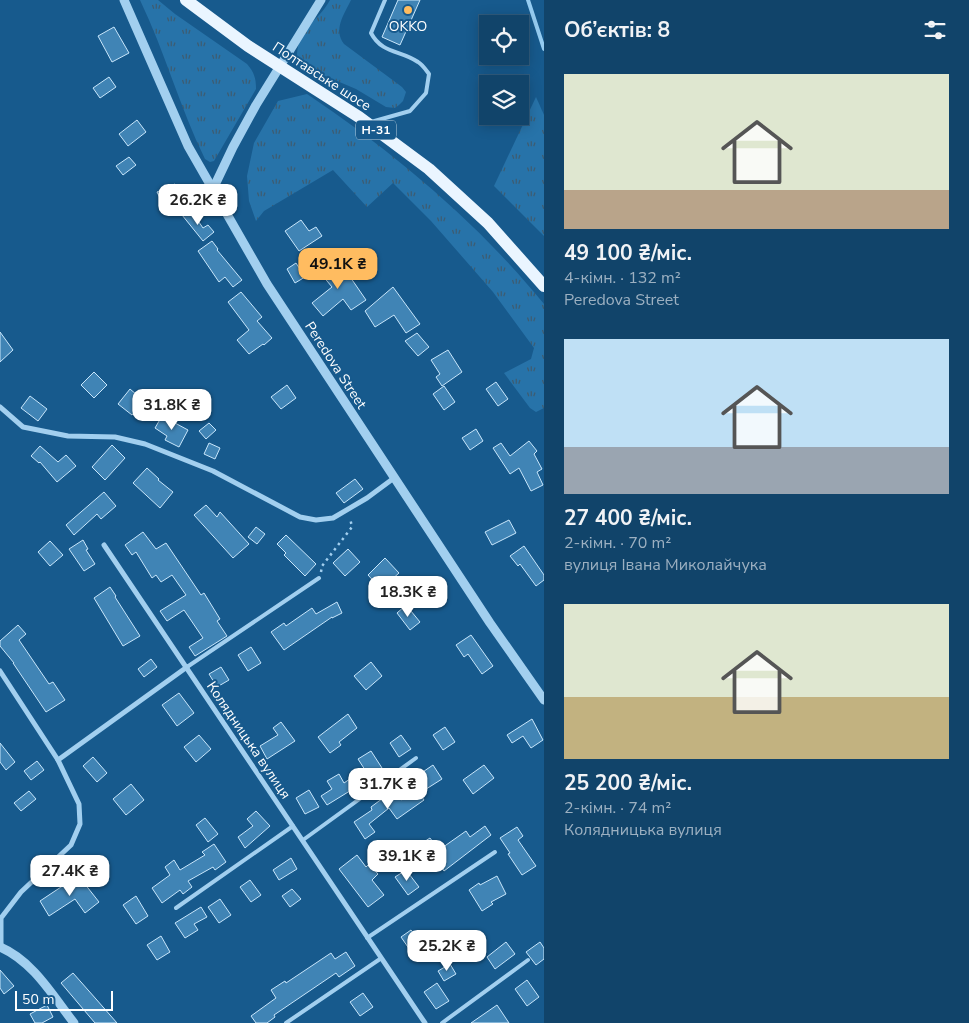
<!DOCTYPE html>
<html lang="uk">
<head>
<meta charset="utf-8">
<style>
	body { margin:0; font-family:"Nunito Sans",sans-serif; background:#1e4e72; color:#f1f3f6; height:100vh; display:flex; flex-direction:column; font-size:19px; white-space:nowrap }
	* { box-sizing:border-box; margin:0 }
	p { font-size:16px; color:#9cb0c1 }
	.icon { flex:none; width:28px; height:28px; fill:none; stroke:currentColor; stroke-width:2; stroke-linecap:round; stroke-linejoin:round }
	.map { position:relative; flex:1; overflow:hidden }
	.side { display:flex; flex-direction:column; background:#11446a; width:425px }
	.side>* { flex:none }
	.controls { position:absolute; left:479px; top:15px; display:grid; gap:10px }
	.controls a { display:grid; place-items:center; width:50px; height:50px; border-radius:0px; background:#11446a; box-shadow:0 2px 12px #0003,0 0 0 1px #305c7e; font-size:25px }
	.scale { position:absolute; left:15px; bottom:12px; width:98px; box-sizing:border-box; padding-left:5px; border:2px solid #fff; border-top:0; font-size:14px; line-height:18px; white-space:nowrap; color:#fff; -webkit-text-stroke:4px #175a8d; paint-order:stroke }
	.price { position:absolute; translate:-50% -42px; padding:0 11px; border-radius:10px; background:#fff; color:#222; font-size:16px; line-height:32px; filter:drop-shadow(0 1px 2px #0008) }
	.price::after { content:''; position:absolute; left:50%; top:30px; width:15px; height:11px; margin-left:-8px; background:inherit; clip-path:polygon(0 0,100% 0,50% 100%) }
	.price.active { background:#ffbc60; color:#111 }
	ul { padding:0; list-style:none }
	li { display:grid; align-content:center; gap:10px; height:265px; padding:0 20px }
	li span { display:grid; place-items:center; height:155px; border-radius:0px; color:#555 }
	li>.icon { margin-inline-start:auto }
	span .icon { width:90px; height:90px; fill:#fffc; stroke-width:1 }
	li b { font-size:21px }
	h2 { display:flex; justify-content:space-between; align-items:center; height:60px; padding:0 20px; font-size:21px }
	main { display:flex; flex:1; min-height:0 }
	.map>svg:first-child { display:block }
</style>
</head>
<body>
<main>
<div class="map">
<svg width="544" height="1023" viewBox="0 0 544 1023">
	<defs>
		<pattern id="grass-tufts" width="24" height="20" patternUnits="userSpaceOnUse" patternTransform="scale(1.25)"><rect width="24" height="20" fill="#2773a9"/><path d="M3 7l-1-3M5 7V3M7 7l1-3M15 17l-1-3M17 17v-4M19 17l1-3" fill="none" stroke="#3d5c71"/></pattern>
	</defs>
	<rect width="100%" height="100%" fill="#175a8d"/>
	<g fill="url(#grass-tufts)">
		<path d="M140,0H158L175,14L247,64C254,72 256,78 256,89L214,161L210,162L205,159C180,108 165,52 140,0Z"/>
		<path d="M330,0H351C344,15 333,29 344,44L402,87L406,92L403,101L399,105L395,108L386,107L356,89L323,75L297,56C298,25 317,24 330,0Z"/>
		<path d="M307,94C395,153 477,222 544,304V408L536,412L530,408L504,373L531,359L534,348L493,292L431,221L393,183L367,207L333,170L264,211L256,221L249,201L247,176L254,143L278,101Z"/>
		<polygon points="536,97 544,115 544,236 494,186"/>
	</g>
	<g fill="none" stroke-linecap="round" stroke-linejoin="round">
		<polyline stroke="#95ccf1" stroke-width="4" points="528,0 544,49"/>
	</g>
	<g fill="#4084b5" stroke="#c8e6fb">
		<polygon points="398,0 420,0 400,45 382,37"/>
		<polygon points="114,27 129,53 112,62 98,36"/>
		<polygon points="109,77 116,87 100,98 93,88"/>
		<polygon points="137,120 146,132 128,146 119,134"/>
		<polygon points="129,157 136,165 123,175 116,166"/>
		<polygon points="175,184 181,195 163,204 157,192"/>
		<polygon points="190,209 203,228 208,225 214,232 203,241 182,215"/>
		<polygon points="301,220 309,231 316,227 322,236 299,251 285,231"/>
		<polygon points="212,241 218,249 217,250 242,280 233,287 225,277 219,282 198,251"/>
		<polygon points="328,260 338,273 344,268 366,300 351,310 343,299 323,316 312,303 332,287 317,269"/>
		<polygon points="296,263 305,277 295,283 287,269"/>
		<polygon points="393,287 420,324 406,333 394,315 375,327 365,311"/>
		<polygon points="241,292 262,317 257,321 272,338 264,345 263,344 249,354 237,340 249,330 228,302"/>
		<polygon points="0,332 13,350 0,362"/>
		<polygon points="417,333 429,347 418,356 405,341"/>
		<polygon points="448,350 462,372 442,386 436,377 440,374 431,360"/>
		<polygon points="94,372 107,385 94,398 81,385"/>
		<polygon points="496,382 508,399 498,406 486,389"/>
		<polygon points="287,385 296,398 281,409 271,397"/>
		<polygon points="444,386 455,402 444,410 433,394"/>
		<polygon points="130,389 144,401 132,415 118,404"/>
		<polygon points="30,396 47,409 38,421 21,408"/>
		<polygon points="162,416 188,430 179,447 165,440 167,436 155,428"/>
		<polygon points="209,423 216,430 206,439 199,431"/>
		<polygon points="476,429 483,441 470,450 462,438"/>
		<polygon points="529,441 537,451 534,454 542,469 537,472 543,485 531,491 519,468 510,474 493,448 501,443 510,456"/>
		<polygon points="209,443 220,448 215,459 204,454"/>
		<polygon points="112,445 125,458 105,480 92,467"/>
		<polygon points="40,446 58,462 66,455 76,466 57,482 40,462 39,463 31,456"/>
		<polygon points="147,468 159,479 158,480 173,492 160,508 133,483"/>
		<polygon points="355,479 363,489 344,503 336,493"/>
		<polygon points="104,492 116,506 101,519 97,514 74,535 66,525"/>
		<polygon points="206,505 217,517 220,512 249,544 233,558 194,515"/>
		<polygon points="509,520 516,533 492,545 485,532"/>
		<polygon points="256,527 265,534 257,544 248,537"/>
		<polygon points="143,532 156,549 166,543 201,595 204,593 220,619 217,621 227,636 195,656 189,647 203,638 184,610 167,621 160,611 186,595 172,575 161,582 156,575 152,578 136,552 132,555 125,545"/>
		<polygon points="286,535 316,564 305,576 284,555 286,553 277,544"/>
		<polygon points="83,540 88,549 86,550 95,564 84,571 69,549"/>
		<polygon points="50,541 63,555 50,566 38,552"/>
		<polygon points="524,546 544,575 544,580 536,586 520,564 518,566 510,556"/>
		<polygon points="348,549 360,562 345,576 333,563"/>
		<polygon points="385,558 399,573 381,589 368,575"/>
		<polygon points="110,587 116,596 115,597 140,636 123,646 94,598"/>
		<polygon points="337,602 342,613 332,618 332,617 284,650 271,632 284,623 286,626 312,608 316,614"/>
		<polygon points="406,605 420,622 410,630 397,613"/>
		<polygon points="18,625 26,634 19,640 49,684 53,682 65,700 46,712 13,663 14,663 0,646 0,641"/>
		<polygon points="471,635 493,666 482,674 468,654 464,657 456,645"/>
		<polygon points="251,647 261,663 248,671 238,655"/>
		<polygon points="151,659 157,667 144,677 138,669"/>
		<polygon points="371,662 382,676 366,690 354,676"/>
		<polygon points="221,667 229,680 217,687 209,674"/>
		<polygon points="179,693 194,713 177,726 162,705"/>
		<polygon points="348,714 357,728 339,742 341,745 330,753 318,737"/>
		<polygon points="532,719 543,740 531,748 523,736 512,743 507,735"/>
		<polygon points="281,722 295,741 267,759 260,746 278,735 273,728"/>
		<polygon points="445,727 455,742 443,750 433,735"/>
		<polygon points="199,735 211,749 196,762 184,747"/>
		<polygon points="401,735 411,749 399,757 390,743"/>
		<polygon points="0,743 15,762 6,770 0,762"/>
		<polygon points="371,751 382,768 369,776 358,759"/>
		<polygon points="93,757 107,773 97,782 83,766"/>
		<polygon points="37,761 44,770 31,780 24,771"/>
		<polygon points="433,765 442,779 423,791 414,778"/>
		<polygon points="484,765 494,778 473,794 463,780"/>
		<polygon points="360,772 366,781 327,805 321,796 332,789 327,781 339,774 344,783"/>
		<polygon points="131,784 144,800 126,815 113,799"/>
		<polygon points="309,790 319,807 305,814 296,798"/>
		<polygon points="417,790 424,800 397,819 389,808 369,824 375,832 365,839 354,822 372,810 371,807 379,801 395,791 401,800"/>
		<polygon points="29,791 36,799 21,811 14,803"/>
		<polygon points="256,811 270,826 245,848 238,837 253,826 247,819"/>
		<polygon points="205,818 218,834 208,842 196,825"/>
		<polygon points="485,826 491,835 444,871 434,857 427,863 416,847 430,838 439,850 466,831 470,837"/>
		<polygon points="517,827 523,836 518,840 536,866 522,875 508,854 510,853 500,838"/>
		<polygon points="214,844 226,862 215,870 213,867 188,881 192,887 183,894 180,890 162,903 152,888 170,875 165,867 174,860 180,870 205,855 202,852"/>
		<polygon points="357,855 366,867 369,864 378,874 372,880 384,895 368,907 339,869"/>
		<polygon points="291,858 297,869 279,880 273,870"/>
		<polygon points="406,870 419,887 408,895 395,877"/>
		<polygon points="77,874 99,902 85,913 75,899 49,916 40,901 64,885 63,884"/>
		<polygon points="497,876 506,894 491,902 493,904 482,911 469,890 479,883 480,885"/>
		<polygon points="250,880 261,895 251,902 240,887"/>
		<polygon points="292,889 301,899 290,907 282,896"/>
		<polygon points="136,896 148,916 136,924 123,905"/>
		<polygon points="220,899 231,915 219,923 208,907"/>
		<polygon points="201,907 207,917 194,924 198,930 185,938 175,923"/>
		<polygon points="411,930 420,942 410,950 401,937"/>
		<polygon points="161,936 170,952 157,960 147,945"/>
		<polygon points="506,942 515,954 495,969 487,957"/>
		<polygon points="540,942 544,948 544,959 536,965 526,952"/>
		<polygon points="346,952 355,966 339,977 336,973 274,1015 275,1017 267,1023 256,1023 251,1016 276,998 271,990 285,981 286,983 331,953 335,959"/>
		<polygon points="450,964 456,974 444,981 438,971"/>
		<polygon points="0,970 14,986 4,994 0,988"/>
		<polygon points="73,973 96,999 117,1023 95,1023 61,983"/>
		<polygon points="527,980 539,997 527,1006 515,989"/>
		<polygon points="437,983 449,1001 436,1009 424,992"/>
		<polygon points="363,993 373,1007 360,1016 350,1002"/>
		<polygon points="47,1005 53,1017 42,1023 35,1023 30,1014"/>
		<polygon points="497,1005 509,1023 471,1023"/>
	</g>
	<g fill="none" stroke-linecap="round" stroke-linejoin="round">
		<polyline stroke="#a2cfef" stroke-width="2.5" stroke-dasharray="2.5 4" stroke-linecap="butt" points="321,572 322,566 352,527 350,518"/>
		<g stroke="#a2cfef" stroke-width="4">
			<path d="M371,122L410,111L426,93L429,74C426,70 422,64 418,62C401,50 382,54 371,33L385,0"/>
			<polyline points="187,667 319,578"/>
			<polyline points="303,840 416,758"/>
			<polyline points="176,908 293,826"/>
			<polyline points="367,938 495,852"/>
			<polyline points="286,1023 380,959"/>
			<polyline points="442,1023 528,960"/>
		</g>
		<g stroke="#a2cfef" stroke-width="5">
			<polyline points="0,407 23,427 68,436 115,437 145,444 213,471 300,517 316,520 333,518 367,498 394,478"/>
			<polyline points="104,545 425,1023"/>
			<polyline points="0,671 58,760 79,804 80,824 71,845 21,892 1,918 1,948"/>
			<polyline points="58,760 187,667"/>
		</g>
		<g stroke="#a2cfef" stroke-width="9">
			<polyline points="124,0 188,146 267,284 490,623 544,700"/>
			<polyline points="213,189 233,147 256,105 321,0"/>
			<path d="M0,947C33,961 53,996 74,1023"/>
		</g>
		<polyline stroke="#eaf5ff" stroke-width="12" points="186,0 248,46 359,117 429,169 488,223 544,286"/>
	</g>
	<circle fill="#ffbc60" stroke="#175a8d" stroke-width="2" cx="408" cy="10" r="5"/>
	<g text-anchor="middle" stroke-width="4" stroke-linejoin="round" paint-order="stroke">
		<rect fill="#175a8d" stroke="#b9cedd" stroke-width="1" x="356" y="120.5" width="40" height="19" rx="4"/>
		<g font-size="12" font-weight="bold" fill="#fff">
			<text x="376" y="134">Н-31</text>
		</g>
		<g font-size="14" fill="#fff" stroke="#175a8d">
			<text x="408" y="31">OKKO</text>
		</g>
		<g font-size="14" fill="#fff" stroke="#175a8d">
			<text transform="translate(322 76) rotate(33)" y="5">Полтавське шосе</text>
			<text transform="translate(336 365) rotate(57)" y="5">Peredova Street</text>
			<text transform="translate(249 740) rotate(56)" y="5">Колядницька вулиця</text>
		</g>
	</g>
</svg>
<div class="controls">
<a><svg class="icon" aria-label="locate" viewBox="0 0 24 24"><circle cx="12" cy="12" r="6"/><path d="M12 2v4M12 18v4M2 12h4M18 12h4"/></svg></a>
<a><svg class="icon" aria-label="layers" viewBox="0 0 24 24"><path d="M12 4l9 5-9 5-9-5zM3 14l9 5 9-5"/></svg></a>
</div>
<div class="scale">50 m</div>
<b class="price" style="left:198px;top:226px">26.2K ₴</b>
<b class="price active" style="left:338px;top:290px">49.1K ₴</b>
<b class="price" style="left:172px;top:431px">31.8K ₴</b>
<b class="price" style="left:408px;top:618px">18.3K ₴</b>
<b class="price" style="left:388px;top:810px">31.7K ₴</b>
<b class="price" style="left:407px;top:882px">39.1K ₴</b>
<b class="price" style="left:70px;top:897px">27.4K ₴</b>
<b class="price" style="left:447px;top:972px">25.2K ₴</b>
</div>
<section class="side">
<h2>Об’єктів: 8<svg class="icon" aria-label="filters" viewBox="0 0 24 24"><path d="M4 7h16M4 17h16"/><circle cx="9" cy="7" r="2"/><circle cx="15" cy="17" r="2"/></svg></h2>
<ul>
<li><span style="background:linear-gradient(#dfe7d0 75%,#b9a48a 0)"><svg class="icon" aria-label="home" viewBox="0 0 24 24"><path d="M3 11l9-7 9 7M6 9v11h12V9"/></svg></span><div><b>49 100 ₴/міс.</b><p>4-кімн. · 132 m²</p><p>Peredova Street</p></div></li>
<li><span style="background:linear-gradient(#bfe0f5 70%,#9aa5b1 0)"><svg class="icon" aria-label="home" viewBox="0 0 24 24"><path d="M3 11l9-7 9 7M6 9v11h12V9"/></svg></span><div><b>27 400 ₴/міс.</b><p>2-кімн. · 70 m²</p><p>вулиця Івана Миколайчука</p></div></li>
<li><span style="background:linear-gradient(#dfe7d0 60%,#c2b280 0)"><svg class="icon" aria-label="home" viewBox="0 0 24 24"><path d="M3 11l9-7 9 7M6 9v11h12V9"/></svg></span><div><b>25 200 ₴/міс.</b><p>2-кімн. · 74 m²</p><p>Колядницька вулиця</p></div></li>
</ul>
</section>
</main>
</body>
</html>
